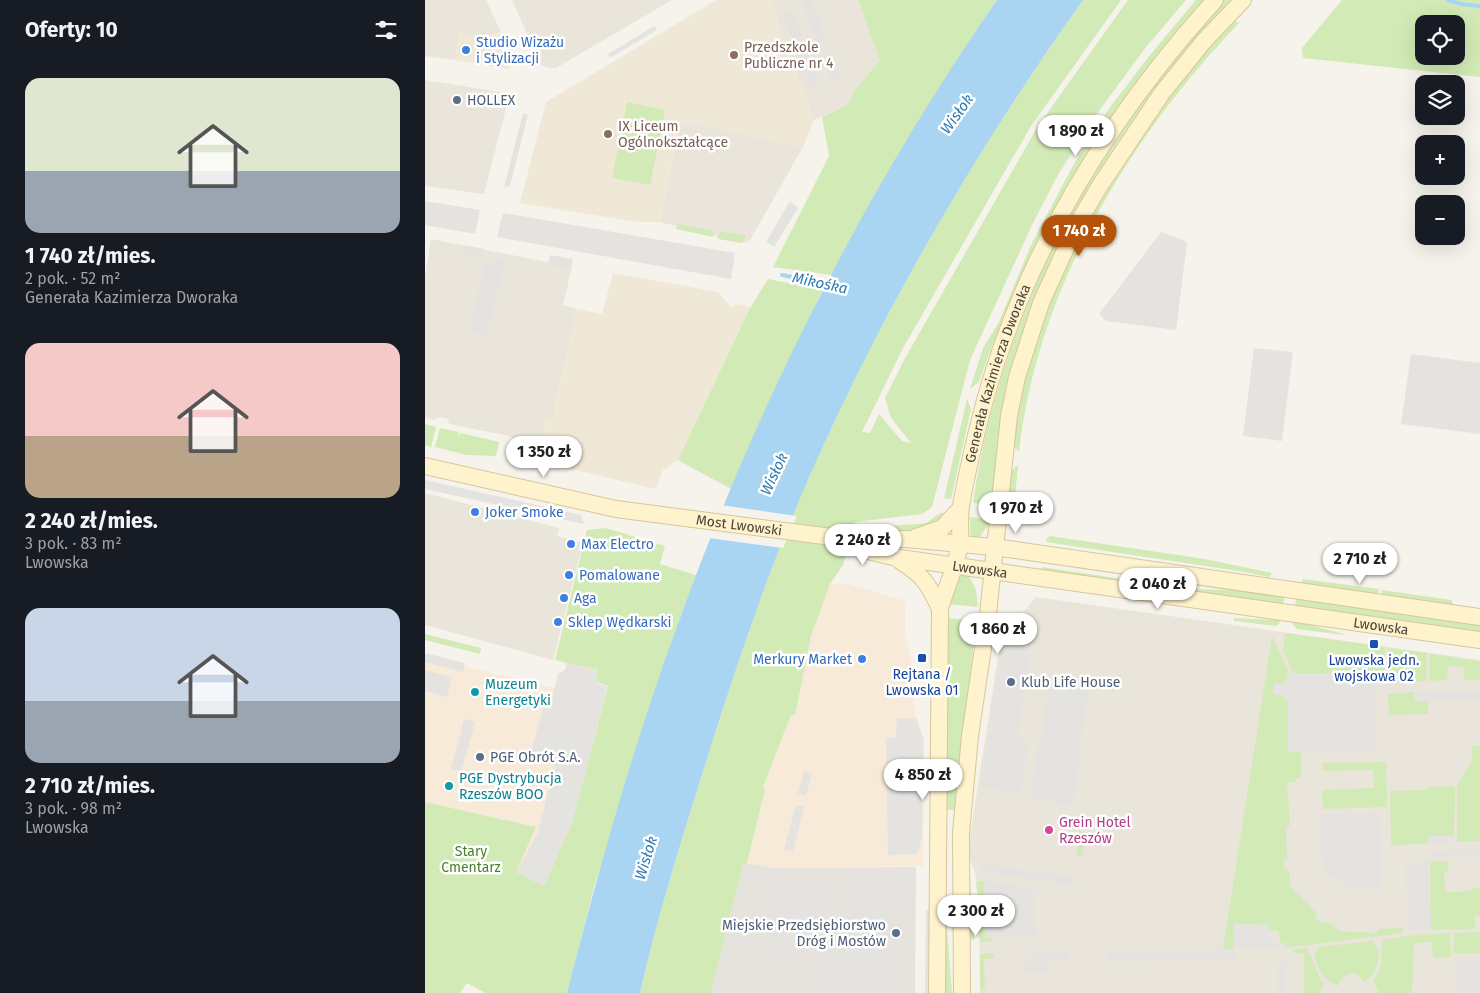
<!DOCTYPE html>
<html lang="pl">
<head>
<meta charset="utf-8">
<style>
	body { margin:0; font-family:"Fira Sans",sans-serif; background:#242831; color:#f1f3f6; height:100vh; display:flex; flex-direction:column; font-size:19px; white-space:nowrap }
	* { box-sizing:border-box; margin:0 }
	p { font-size:16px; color:#9ea1a6 }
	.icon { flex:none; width:28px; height:28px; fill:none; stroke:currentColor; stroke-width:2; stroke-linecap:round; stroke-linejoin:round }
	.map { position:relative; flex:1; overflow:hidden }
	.details { display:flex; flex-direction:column; background:#171b24; width:425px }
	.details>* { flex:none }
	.controls { position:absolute; left:990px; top:15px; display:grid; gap:10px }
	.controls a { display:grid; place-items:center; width:50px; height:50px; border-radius:10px; background:#171b24; box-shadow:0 5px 20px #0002; font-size:25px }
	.price { position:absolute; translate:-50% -42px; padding:0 11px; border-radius:18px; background:#fff; color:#222; font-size:16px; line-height:32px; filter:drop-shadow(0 1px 2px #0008) }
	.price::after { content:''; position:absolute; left:50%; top:30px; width:15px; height:11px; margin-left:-8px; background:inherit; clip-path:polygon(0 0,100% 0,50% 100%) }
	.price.current { background:#b45309; color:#fff }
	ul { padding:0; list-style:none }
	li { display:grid; align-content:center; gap:10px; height:265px; padding:0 25px }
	li span { display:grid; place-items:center; height:155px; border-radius:15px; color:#555 }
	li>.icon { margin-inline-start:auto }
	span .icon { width:90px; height:90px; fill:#fffc; stroke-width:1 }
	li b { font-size:21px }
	h2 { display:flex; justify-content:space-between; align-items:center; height:60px; padding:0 25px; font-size:21px }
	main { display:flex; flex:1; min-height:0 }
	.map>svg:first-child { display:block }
</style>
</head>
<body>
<main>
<section class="details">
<h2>Oferty: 10<svg class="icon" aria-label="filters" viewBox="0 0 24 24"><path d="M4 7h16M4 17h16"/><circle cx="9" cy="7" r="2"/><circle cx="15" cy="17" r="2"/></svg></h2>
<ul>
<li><span style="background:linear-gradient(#dfe7d0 60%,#9aa5b1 0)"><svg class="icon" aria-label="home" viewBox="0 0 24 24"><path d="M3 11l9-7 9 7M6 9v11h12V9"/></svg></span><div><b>1 740 zł/mies.</b><p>2 pok. · 52 m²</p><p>Generała Kazimierza Dworaka</p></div></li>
<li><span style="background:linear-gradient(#f6c9c9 60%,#b9a48a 0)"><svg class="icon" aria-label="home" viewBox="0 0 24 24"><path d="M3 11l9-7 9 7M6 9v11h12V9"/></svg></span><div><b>2 240 zł/mies.</b><p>3 pok. · 83 m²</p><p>Lwowska</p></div></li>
<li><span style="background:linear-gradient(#c9d6e8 60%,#9aa5b1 0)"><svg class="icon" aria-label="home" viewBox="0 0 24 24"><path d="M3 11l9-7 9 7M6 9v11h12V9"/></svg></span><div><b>2 710 zł/mies.</b><p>3 pok. · 98 m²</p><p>Lwowska</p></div></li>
</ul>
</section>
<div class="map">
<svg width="1055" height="993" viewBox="0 0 1055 993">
	<rect width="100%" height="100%" fill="#f6f3ec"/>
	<g fill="#eae5da">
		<polygon points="0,0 61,0 76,32 59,37 34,33 30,60 0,56"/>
		<polygon points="87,0 247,0 131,68 123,68 116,65"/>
		<polygon points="345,0 433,0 455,60 430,90 422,105 389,120"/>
		<polygon points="0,80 81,93 84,97 59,194 0,186"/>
		<polygon points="264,122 378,147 325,240 319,243 235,222 255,124"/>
		<polygon points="6,239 147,267 138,305 152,309 129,409 130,416 120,419 118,443 95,441 84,436 24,424 23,419 14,417 9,420 0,417 0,276"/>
		<polygon points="0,493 134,528 132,536 158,543 128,660 0,625"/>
		<polygon points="611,597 1055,660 1055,993 555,993 554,904 550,873 544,856 544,842 576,638"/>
	</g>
	<g fill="#f7ead8">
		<polygon points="405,584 423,584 480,601 480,635 486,656 489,712 499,738 498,866 350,868 322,863 340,789 338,788 366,715 386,636"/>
		<polygon points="0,657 129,688 133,674 140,670 142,662 174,670 171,679 174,684 183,686 147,823 120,887 90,872 111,827 0,802"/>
	</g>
	<polygon fill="#e6e2dd" points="322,863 350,868 491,867 490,993 286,993 318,865"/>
	<g fill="#efe8d6">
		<polygon points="291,0 345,0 389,120 378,147 264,122 255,124 235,222 212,222 95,203 121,102"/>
		<polygon points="34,33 59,37 75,33 88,62 83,69 30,60"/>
		<polygon points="188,273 293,292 306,307 317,304 325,308 253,460 237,471 231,489 116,462 120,419 130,416 129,410 152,309 177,314"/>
	</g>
	<g fill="#d2eab5" fill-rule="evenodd">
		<path d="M433,0H572C511,88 459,182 406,275L348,267L404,156L397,117L422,105L430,90L455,60Z"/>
		<path d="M658,0H696L606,126L478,348L437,432L445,433L454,414L477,441L486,443L466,418L460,398L479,360L613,126L703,0H761L721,47L671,115L634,173L608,223L545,360L507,507L497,514L430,522L418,565L405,584L386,636L370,715H366L338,787L340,789L322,863L318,865L286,993H215C231,922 253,851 275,781C300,701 326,621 357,542C434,351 538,168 658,0Z"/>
		<polygon points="771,0 781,0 728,62 567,346 554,382 545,389 558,348 574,322 606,245 650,162 685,107 725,55"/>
		<path d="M799,0H808L727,96L690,147L667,184L610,301L586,368L569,506L548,503C575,313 671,140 799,0Z"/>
		<path d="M917,0H1055V77L878,58L877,48ZM999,24H1031V56H999Z"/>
		<path d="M809,21L815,22C703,138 612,290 594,452L589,447C598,300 707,123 809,21Z"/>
		<polygon points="202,102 240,110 225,185 187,178"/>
		<polygon points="252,224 289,231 288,237 251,229"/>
		<polygon points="294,231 321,236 317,243 293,239"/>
		<polygon points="343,279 397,290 306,489 253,460 325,308"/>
		<polygon points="542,399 546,409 526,499 519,498"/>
		<polygon points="0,424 11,427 6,447 0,445"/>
		<polygon points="15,428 34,432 33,437 36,433 74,442 71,456 41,455 10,447"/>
		<polygon points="593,465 589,509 583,508 585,472"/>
		<path d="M515,513H522C509,537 465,531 443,530L442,528L501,523Z"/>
		<polygon points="545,517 566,520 555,537 550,538 545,534"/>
		<polygon points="181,528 240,546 235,564 271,575 253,623 169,887 142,993 61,993 42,983 35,993 0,993 0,802 111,827 91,872 119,886 147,823 183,686 172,682 171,680 173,670 130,660 162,530"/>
		<polygon points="625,536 780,559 847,573 844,577 814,571 621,542 622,538"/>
		<polygon points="617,567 764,589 806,590 859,597 858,606 617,570"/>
		<polygon points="537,575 544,576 551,590 553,607 523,604 533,578"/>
		<polygon points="878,579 954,589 953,596 875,585"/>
		<polygon points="957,590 1027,600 1028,607 956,597"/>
		<polygon points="871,599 1055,625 1055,633 870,607"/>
		<polygon points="523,618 551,621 531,810 521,810"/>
		<polygon points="809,618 855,620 854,624 851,626 809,621"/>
		<polygon points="869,621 919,634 919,635 872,629 868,625"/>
		<polygon points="860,633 960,647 958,681 951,673 868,673 858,649"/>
		<polygon points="0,634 56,648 55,654 0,640"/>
		<polygon points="847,636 864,673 861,683 849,684 849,694 857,696 863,703 863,752 876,752 876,778 871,778 871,782 862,782 865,826 861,826 862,858 859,858 859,868 864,869 865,886 892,914 890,917 898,924 901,921 915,931 952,933 952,929 977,928 978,933 860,948 860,943 855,943 854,931 845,931 845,925 809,924 808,949 798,949"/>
		<polygon points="963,648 1002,653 1001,681 962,682"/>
		<polygon points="1005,654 1055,661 1055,680 1039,680 1039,667 1023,666 1022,680 1004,681"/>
		<polygon points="989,692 990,701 1003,701 1003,714 964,715 963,694"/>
		<polygon points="1047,746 1055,746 1055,841 1032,842 1032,785 1047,760"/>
		<polygon points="961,762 962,807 898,809 897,790 949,788 948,770 898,771 898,763"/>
		<polygon points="1030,786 1029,836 1003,836 1003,844 966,845 965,791 1002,790 1002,787"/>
		<polygon points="654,831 661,832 657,856 652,856"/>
		<polygon points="1023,861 1023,873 1019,873 1020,892 1048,891 1048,888 1055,888 1055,916 1050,916 1050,929 1006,930 1005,862"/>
		<polygon points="543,874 548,903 549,941 544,937"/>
		<polygon points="559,881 560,938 567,938 568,941 555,942 554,904 551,882"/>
		<polygon points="520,904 527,993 520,993"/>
		<polygon points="1055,932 1055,954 1029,953 1029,933"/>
		<path d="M1025,933L1026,957H1008L1007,942L989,943L987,993H954L948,981C961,965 954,957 958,940L987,935Z"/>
		<path d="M947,941L954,950C954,963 951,974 939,982L934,975L926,973L916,978L913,986C899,980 891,969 890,953L894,947Z"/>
		<path d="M881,948C887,955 890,973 899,984L894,993H879V953H868V950Z"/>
		<polygon points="566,953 569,956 569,958 559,959 560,989 555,989 555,954"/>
	</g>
	<g fill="#e5e3e0">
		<polygon points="376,0 386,0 401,39 392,42"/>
		<polygon points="364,10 368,14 395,84 386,87 358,12"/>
		<polygon points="229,26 232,30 185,58 183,54"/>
		<polygon points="406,53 415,77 406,80 397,56"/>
		<polygon points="98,113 103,115 85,186 79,187"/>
		<polygon points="0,201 55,210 50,234 0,225"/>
		<polygon points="365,201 373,208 349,247 341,242"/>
		<polygon points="78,213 310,253 306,279 72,237"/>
		<polygon points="736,232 762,242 751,330 681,321 674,314"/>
		<polygon points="40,245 59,249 56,258 38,253"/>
		<polygon points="125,255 148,259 146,269 123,265"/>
		<polygon points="68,259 80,262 62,335 44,329 60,264 66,266"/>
		<polygon points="829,348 868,352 857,441 818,436"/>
		<polygon points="986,354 1055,363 1055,434 976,424"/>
		<polygon points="0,480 156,515 159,524 0,489"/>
		<polygon points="577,640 606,644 592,741 603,742 596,792 556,787"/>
		<polygon points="0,653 40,663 38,672 0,662"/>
		<polygon points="142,663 173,671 170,680 172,683 182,687 147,823 119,886 91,872 112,835 130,766 104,759 118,708 125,710 133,674 140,670"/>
		<polygon points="0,670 27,677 22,697 0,691"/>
		<polygon points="863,673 951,673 951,751 863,752 863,703 857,696 848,694 849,684 861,683"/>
		<polygon points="624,682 663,688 648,806 606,798 614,737 618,738 619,727 617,726"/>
		<polygon points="1055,691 1055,700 990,701 989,692"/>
		<polygon points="472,718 491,719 498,738 497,837 492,854 463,855 461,738 471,738"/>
		<polygon points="39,719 50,722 36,772 26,769"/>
		<polygon points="379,771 387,773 381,796 373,794"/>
		<polygon points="371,805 379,807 368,851 359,849"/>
		<polygon points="955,813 957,889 928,890 897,870 896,814"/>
		<polygon points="1029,836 1029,843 1003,844 1003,837"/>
		<polygon points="1055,849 1055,856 1006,858 1006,851"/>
		<polygon points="1003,862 1006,929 983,930 980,863"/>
		<polygon points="556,864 647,877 648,885 557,872"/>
		<polygon points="559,880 609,889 610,936 560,938"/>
		<polygon points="403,887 403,945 350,945 350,888"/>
		<polygon points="483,888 483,898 458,899 458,951 463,952 464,993 400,993 400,961 425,945 425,889"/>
		<polygon points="506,907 505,993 500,993 501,911"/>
		<polygon points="809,924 845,925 844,942 860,943 860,948 808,947"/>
		<polygon points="642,950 642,960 606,961 606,951"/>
		<polygon points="811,950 811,959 682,961 682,953"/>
		<polygon points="1029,957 1054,957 1055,993 1032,993"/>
		<polygon points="598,962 625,962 625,972 599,972"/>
		<polygon points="860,963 861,993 853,993 852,964"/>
	</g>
	<path fill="#a9d4f2" d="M572,0H658C538,168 434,351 357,542C326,621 300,701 275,781C253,851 231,922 215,993H142C174,868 209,743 254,621C333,402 439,192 572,0Z"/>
	<polygon fill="#f6f3ec" points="296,505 372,516 358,548 283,538"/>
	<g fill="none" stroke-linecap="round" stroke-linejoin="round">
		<g stroke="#a9d4f2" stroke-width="4">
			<polyline points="1023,0 1036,4 1055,6"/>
			<polyline points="357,275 403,284"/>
		</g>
		<defs>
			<g id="secondary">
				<path id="s1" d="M0,466L191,509L422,539H481L569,547L1055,617"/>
				<polyline points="491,537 517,528 535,509"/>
				<path id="s2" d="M424,541L443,551L468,557L1055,640"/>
				<path d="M475,561C498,575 504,585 515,609"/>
				<path id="s3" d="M512,993L515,609C521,587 531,567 535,544C536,532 534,519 536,506C542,471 551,434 560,400C602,249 686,115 790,0"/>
				<polyline points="537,993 536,833 545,736 563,614 584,416 592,377 616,303 650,228 674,187 737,93 779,41 818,0"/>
			</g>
		</defs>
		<use href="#secondary" stroke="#d6c79b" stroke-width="18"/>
		<use href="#secondary" stroke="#fff3cd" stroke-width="16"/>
	</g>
	<g fill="#3f7fe0" stroke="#fff" stroke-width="2">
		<circle cx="41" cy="50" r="5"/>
		<circle cx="50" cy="512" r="5"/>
		<circle cx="146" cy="544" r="5"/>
		<circle cx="144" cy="575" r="5"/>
		<circle cx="139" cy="598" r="5"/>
		<circle cx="133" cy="622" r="5"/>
		<circle cx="437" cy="659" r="5"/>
	</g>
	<g fill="#8d6e63" stroke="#fff" stroke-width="2">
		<circle cx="309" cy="55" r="5"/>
		<circle cx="183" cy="134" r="5"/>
	</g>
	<g fill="#5c6f8a" stroke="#fff" stroke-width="2">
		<circle cx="32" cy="100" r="5"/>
		<circle cx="586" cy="682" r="5"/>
		<circle cx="55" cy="757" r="5"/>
		<circle cx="471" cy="933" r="5"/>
	</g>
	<g fill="#1a4fb4" stroke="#fff" stroke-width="2">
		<rect x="944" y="639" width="10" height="10" rx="2.5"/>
		<rect x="492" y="653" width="10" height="10" rx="2.5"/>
	</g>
	<g fill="#0f9aa8" stroke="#fff" stroke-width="2">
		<circle cx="50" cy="692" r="5"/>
		<circle cx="24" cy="786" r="5"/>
	</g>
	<circle fill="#d1479c" stroke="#fff" stroke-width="2" cx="624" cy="830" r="5"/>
	<g text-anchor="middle" stroke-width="5" stroke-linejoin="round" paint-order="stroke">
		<g font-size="14" fill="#366cbe" stroke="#fff" text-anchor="start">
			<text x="51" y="47">Studio Wizażu<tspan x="51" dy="16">i Stylizacji</tspan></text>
			<text x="60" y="517">Joker Smoke</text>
			<text x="156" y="549">Max Electro</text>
			<text x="154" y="580">Pomalowane</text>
			<text x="149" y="603">Aga</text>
			<text x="143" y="627">Sklep Wędkarski</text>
			<text x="427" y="664" text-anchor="end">Merkury Market</text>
		</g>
		<g font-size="14" fill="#785e54" stroke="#fff" text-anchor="start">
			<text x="319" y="52">Przedszkole<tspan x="319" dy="16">Publiczne nr 4</tspan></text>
			<text x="193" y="131">IX Liceum<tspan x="193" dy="16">Ogólnokształcące</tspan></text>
		</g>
		<g font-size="14" fill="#4e5e75" stroke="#fff" text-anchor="start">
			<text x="42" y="105">HOLLEX</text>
			<text x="596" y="687">Klub Life House</text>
			<text x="65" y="762">PGE Obrót S.A.</text>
			<text x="461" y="930" text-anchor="end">Miejskie Przedsiębiorstwo<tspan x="461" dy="16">Dróg i Mostów</tspan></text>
		</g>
		<g font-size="14" fill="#4b4439" stroke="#fff">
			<text dy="5" stroke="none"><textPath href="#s3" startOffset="628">Generała Kazimierza Dworaka</textPath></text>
			<text dy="5" stroke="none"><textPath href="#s1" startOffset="320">Most Lwowski</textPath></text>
			<text dy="5" stroke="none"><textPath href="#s2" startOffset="135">Lwowska</textPath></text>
			<text dy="5" stroke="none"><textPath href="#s2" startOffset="540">Lwowska</textPath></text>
		</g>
		<g font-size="14" fill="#164399" stroke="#fff">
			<text x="949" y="665">Lwowska jedn.<tspan x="949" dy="16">wojskowa 02</tspan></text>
			<text x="497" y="679">Rejtana /<tspan x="497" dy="16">Lwowska 01</tspan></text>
		</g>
		<g font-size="14" fill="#0d838f" stroke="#fff" text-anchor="start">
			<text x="60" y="689">Muzeum<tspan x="60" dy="16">Energetyki</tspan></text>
			<text x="34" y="783">PGE Dystrybucja<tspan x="34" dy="16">Rzeszów BOO</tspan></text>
		</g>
		<g font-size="14" fill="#b23c85" stroke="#fff" text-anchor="start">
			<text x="634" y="827">Grein Hotel<tspan x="634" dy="16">Rzeszów</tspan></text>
		</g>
		<g font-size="14" fill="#4a7f2a" stroke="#fff">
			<text x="46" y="856">Stary<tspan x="46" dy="16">Cmentarz</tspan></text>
		</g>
		<g font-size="15" font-style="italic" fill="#2e7ab2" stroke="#fff">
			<text transform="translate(532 114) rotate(-54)" y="5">Wisłok</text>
			<text transform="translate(395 283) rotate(12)" y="5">Mikośka</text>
			<text transform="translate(349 474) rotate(-65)" y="5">Wisłok</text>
			<text transform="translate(221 858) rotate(-73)" y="5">Wisłok</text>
		</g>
	</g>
</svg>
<div class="controls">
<a><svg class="icon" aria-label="locate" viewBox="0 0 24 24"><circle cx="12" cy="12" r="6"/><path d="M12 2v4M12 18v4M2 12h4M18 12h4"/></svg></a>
<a><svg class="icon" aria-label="layers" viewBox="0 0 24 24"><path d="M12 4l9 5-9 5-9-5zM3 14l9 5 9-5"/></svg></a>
<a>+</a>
<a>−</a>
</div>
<b class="price" style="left:651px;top:157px">1 890 zł</b>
<b class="price current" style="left:654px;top:257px">1 740 zł</b>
<b class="price" style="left:119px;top:478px">1 350 zł</b>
<b class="price" style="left:591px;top:534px">1 970 zł</b>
<b class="price" style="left:438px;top:566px">2 240 zł</b>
<b class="price" style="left:935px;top:585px">2 710 zł</b>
<b class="price" style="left:733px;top:610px">2 040 zł</b>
<b class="price" style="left:573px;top:655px">1 860 zł</b>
<b class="price" style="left:498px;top:801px">4 850 zł</b>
<b class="price" style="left:551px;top:937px">2 300 zł</b>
</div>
</main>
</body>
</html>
